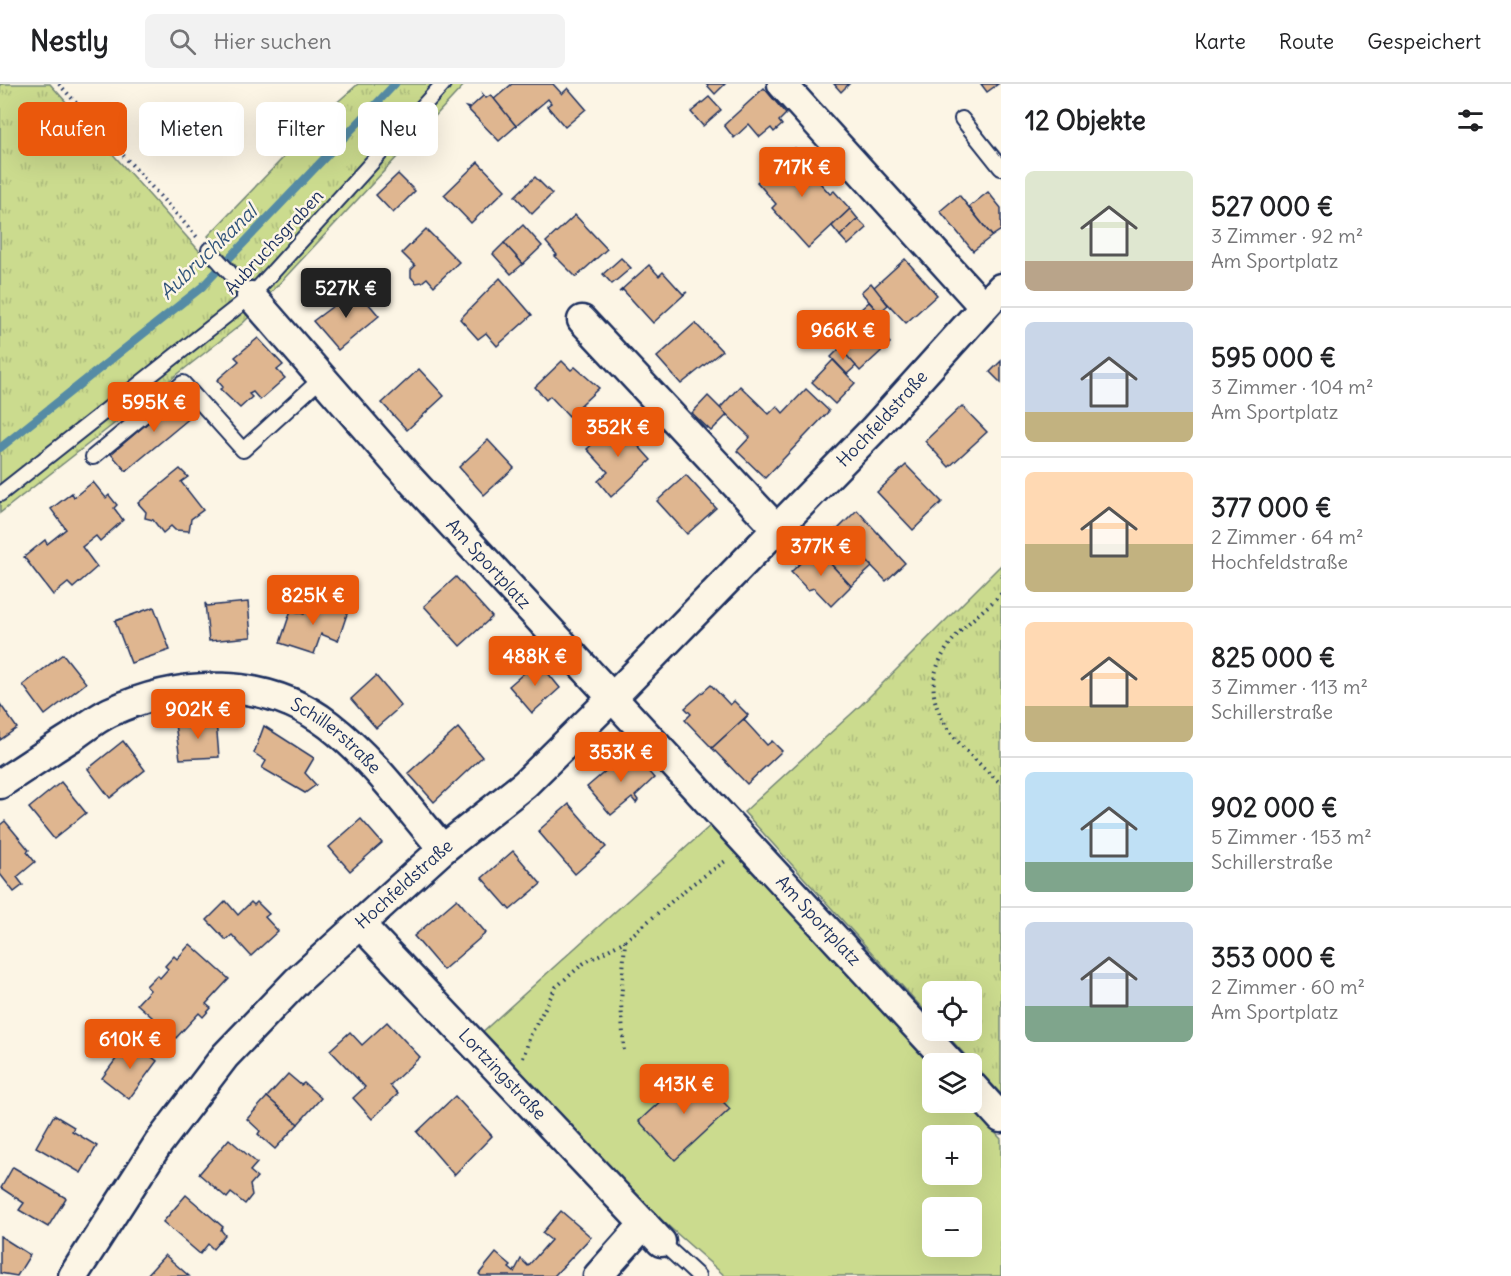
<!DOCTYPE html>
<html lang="de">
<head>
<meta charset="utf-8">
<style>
	body { margin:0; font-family:Delius,sans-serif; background:#f2f2f2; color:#202124; height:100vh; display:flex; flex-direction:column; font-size:22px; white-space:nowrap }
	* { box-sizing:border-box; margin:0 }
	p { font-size:20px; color:#757577 }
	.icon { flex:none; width:33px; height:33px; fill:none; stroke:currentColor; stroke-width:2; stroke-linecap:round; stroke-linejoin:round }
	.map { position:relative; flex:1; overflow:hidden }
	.details { display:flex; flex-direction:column; background:#fff; width:510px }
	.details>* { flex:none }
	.guide { position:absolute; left:18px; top:18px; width:570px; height:54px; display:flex; gap:12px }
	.fabs { position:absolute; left:922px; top:897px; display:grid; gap:12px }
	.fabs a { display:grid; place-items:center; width:60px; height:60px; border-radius:9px; background:#fff; box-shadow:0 6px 24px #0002; font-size:30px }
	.price { position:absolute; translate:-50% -51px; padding:0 14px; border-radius:6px; background:#ea580c; color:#fff; font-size:20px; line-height:39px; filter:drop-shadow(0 2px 3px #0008) }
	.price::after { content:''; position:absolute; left:50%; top:36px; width:18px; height:14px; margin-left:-9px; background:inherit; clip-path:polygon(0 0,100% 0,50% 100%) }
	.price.on { background:#222; color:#fff }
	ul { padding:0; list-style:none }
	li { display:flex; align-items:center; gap:18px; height:150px; padding:0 24px }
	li+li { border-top:2px solid #e0e0e0 }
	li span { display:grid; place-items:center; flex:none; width:168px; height:120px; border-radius:9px; color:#555 }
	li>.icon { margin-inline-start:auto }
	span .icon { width:72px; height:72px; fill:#fffc; stroke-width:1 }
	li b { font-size:26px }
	h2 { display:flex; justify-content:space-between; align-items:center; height:72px; padding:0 24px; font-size:26px }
	.tag { padding:0 21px; border-radius:9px; background:#fff; box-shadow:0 6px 24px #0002; font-size:21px; line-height:54px }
	.tag.on { background:#ea580c; color:#fff }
	header { display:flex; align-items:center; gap:36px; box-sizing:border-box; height:84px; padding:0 30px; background:#fff; border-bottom:2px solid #e0e0e0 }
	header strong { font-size:28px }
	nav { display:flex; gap:33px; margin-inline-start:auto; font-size:21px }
	.search { width:420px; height:54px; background:#f2f2f2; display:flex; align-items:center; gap:15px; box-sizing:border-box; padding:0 21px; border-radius:9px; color:#757577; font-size:22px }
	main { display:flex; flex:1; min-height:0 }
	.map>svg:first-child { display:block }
</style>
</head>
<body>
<header>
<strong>Nestly</strong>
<div class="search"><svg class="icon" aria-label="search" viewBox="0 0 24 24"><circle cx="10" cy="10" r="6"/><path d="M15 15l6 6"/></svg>Hier suchen</div>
<nav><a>Karte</a><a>Route</a><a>Gespeichert</a></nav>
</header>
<main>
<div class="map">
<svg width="1001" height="1192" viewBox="0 0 1001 1192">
	<defs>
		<pattern id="grass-tufts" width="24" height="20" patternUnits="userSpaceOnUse" patternTransform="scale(1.5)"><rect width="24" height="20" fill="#cbdb8e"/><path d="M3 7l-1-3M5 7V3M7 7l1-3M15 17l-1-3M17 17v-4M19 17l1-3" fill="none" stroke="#aebc7d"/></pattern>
	</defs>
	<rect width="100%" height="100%" fill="#fcf5e5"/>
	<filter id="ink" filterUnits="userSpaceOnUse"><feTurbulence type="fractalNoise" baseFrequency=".0167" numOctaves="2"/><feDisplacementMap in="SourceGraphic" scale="12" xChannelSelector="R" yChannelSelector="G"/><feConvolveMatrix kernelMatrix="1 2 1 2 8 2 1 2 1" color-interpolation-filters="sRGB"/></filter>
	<g filter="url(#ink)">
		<g fill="url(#grass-tufts)" stroke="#738576" stroke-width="1.5">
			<polygon points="0,0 50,0 254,228 243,239 0,429"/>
			<polygon points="358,0 465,0 266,214 208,152 333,22"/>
			<polygon points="1001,481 1001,1010 943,947 972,946 972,908 933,908 933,936 744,728 861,621"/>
		</g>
		<path fill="#cbdb8e" stroke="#738576" stroke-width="1.5" fill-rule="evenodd" d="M712,740L933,981V1018L967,1019L1001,1055V1192H725L648,1124L479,951ZM933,1052H972V1090H933ZM933,1124H972V1162H933Z"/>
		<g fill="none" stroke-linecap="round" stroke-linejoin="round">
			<polyline stroke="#548ba5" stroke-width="8" points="0,364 202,203 395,0"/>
		</g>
		<g fill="#dfb690" stroke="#1b2f5e" stroke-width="1.5">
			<polygon points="512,0 553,0 562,10 568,4 586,25 565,43 547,22 551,19 548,15 516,42 493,16"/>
			<polygon points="706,0 725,0 715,10"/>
			<polygon points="834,0 849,0 841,8"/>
			<polygon points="981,0 998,0 987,8"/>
			<polygon points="764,4 786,30 779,37 782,41 774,48 771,44 760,53 749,40 734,54 724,41"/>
			<polygon points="481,8 486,14 491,11 516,42 499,57 466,23 470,24 483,12"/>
			<polygon points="709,13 721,26 703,42 691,28"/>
			<polygon points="795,64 815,87 812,90 830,110 834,107 850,125 808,164 772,124 776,120 757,98"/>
			<polygon points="478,78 505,106 471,139 444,111"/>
			<polygon points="398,90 415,107 393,129 376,111"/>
			<polygon points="535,93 552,110 532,130 515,112"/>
			<polygon points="988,108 1001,124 1001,146 992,152 969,123"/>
			<polygon points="959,111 992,152 973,167 940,127"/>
			<polygon points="850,125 858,135 840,152 832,142"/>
			<polygon points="575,131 607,165 576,193 555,172 557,171 546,158"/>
			<polygon points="858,135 867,144 848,161 840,152"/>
			<polygon points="523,141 542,162 523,180 504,159"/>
			<polygon points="426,145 459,178 434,202 427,194 422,198 416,199 411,193 411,186 415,182 402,169"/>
			<polygon points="504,159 523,180 511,190 493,170"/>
			<polygon points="621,174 631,184 612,200 603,190"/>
			<polygon points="905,175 937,211 906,239 873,204"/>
			<polygon points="649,181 659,192 663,188 683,210 687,208 653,239 623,206 619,208"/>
			<polygon points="500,194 532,231 497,262 486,249 478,255 460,235"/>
			<polygon points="871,199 888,221 879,229 861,208"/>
			<polygon points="356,205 379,232 338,266 313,237"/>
			<polygon points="869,218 885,235 876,243 860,226"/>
			<polygon points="860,226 890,259 860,287 830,253"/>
			<polygon points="695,239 722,267 681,300 657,273"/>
			<polygon points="258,254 283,281 277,286 285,294 260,316 253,308 249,310 252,313 240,324 220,305 223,303 217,296 239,277 235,273"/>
			<polygon points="840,264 856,282 847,290 831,273"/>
			<polygon points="833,276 855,299 835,320 812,298"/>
			<polygon points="562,277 571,286 575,283 599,304 569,332 550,312 546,316 535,303"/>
			<polygon points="1001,277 1001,299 990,288"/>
			<polygon points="419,285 444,312 407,346 382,319"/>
			<polygon points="740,302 769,330 777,322 783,329 806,305 829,327 765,394 737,367 750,353 720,324"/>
			<polygon points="182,310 197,328 126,387 111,370"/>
			<polygon points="708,312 727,331 711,347 692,329"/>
			<polygon points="962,322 987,348 949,383 925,357"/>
			<polygon points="617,338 651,376 611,413 598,397 608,388 587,365"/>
			<polygon points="488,356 514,384 484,411 459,383"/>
			<polygon points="906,381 942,418 913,446 877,408"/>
			<polygon points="180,385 188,393 181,398 203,426 191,435 189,447 175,446 171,442 163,449 153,436 145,434 146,428 138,419"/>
			<polygon points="686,391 716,424 687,450 657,417"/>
			<polygon points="93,398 106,414 109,411 117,421 114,424 123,436 100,457 96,452 82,463 97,483 73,504 68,499 53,511 24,473 45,456 47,460 66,445 51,425 72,409 74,413"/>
			<polygon points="857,426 905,479 886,497 837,446"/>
			<polygon points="836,445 872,483 851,502 816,464"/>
			<polygon points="816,464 851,502 831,522 814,504 808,506 791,488"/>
			<polygon points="456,493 492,533 460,562 424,522"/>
			<polygon points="310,515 348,527 338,557 321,550 314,570 280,559 291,526 304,530"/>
			<polygon points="248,518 251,553 209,557 205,519 207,522"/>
			<polygon points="154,523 170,566 131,579 115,537"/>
			<polygon points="63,570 86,599 45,631 23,601"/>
			<polygon points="538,577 560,604 532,629 509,602"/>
			<polygon points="376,592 401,622 376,644 351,615"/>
			<polygon points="711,601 730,621 734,617 748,631 712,664 685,636 691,630 685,624"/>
			<polygon points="0,620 17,644 0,656"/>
			<polygon points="748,631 744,636 767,661 772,657 782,667 747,700 712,664"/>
			<polygon points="216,637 219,673 180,675 175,640"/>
			<polygon points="264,642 314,674 305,689 316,701 305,709 262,684 266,677 254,669"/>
			<polygon points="458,644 482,673 434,718 408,689"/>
			<polygon points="123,657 145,686 110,714 88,685"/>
			<polygon points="630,666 654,694 635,712 638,716 636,719 632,714 611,731 587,703"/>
			<polygon points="61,698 86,729 54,755 29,724"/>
			<polygon points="569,720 606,763 575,790 538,747"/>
			<polygon points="361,735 382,759 350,787 329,763"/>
			<polygon points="5,737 29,766 27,768 35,778 17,793 23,801 14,808 0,790 0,741"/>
			<polygon points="513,767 541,800 510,826 482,794"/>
			<polygon points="457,815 486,849 443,886 414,852"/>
			<polygon points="226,817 238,831 251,818 254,821 257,818 269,830 265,833 278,847 251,872 232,851 226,856 207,836"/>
			<polygon points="190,860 229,895 206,920 211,924 203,933 199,929 176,954 137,920 150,906 146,902 157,891 160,894 168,885 165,882 174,872 177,875"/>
			<polygon points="387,938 420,973 390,1001 398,1010 372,1035 353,1014 365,1003 330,966 350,948 362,961"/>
			<polygon points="130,956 157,977 129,1015 102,994"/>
			<polygon points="693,987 730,1025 675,1076 639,1037"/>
			<polygon points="288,990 301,1001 304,999 321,1014 298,1040 267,1013"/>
			<polygon points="455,1012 492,1052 454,1091 417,1048"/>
			<polygon points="267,1013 298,1040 275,1065 258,1050 260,1047 247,1035"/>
			<polygon points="54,1031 74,1043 72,1047 97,1062 81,1089 36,1063"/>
			<polygon points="229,1055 257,1079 250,1087 257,1093 250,1101 252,1111 245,1120 231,1109 227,1114 199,1090"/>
			<polygon points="13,1083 66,1114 48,1143 19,1126 24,1119 1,1104"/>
			<polygon points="186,1111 223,1143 221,1146 225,1151 213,1165 208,1160 200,1170 163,1138"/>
			<polygon points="561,1127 591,1153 554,1192 481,1192 479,1190 496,1169 511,1182 509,1184 514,1188 521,1175 528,1182 551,1156 542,1149"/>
			<polygon points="0,1152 30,1171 17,1192 0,1189"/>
			<polygon points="165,1171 189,1192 146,1192"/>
		</g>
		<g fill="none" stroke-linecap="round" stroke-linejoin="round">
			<defs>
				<g id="lane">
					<polyline points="962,35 1001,84"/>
					<polyline points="209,166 251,212"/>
					<polyline points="93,373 183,299 243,366 322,294"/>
					<polyline points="0,410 251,212 443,0"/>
					<polyline points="661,1158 698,1192"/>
				</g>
				<g id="street">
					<polyline points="782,0 983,222"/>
					<path id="s1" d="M251,212L411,396L951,980"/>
					<polyline points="582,236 776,444"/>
					<path id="s2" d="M0,700C24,684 48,668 72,653C85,644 97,634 110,628C181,595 265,592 329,641C373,675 407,723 443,765"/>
					<path id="s3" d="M360,840L661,1158"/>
					<polyline points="972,1002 1001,1034"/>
					<path id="s4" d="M73,1192L158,1060L225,972L297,897L443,765L525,700L614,612L873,346L1001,204"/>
					<polyline points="598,1192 644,1140"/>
				</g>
			</defs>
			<use href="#lane" stroke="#1b2f5e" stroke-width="18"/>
			<use href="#street" stroke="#1b2f5e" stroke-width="33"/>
			<g stroke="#1b2f5e" stroke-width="4" stroke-dasharray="1.5 4.5" stroke-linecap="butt">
				<polyline points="59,0 197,153"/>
				<path d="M1001,510C987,524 970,536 957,551C902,614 955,657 1001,700"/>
				<polyline points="624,966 621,919 625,857"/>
				<polyline points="523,974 530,952 556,903 584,879 625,857 691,801 727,776"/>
			</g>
			<use href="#lane" stroke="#fcf5e5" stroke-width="14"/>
			<use href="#street" stroke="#fcf5e5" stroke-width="28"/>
		</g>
	</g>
	<g text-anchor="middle" stroke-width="5" stroke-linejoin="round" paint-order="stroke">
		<g font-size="18" fill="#1b2f5e" stroke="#fcf5e5">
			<text transform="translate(274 158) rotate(-47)" y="6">Aubruchsgraben</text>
			<text dy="6" stroke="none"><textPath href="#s4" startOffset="1184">Hochfeldstraße</textPath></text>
			<text dy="6" stroke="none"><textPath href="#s1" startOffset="358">Am Sportplatz</textPath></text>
			<text dy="6" stroke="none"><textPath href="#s2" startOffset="374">Schillerstraße</textPath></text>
			<text dy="6" stroke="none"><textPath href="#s4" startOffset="516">Hochfeldstraße</textPath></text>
			<text dy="6" stroke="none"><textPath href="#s1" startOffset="844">Am Sportplatz</textPath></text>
			<text dy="6" stroke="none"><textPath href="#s3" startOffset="207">Lortzingstraße</textPath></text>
		</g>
		<g font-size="20" font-style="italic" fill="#33567c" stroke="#fcf5e5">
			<text transform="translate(208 168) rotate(-44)" y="7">Aubruchkanal</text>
		</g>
	</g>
</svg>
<div class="fabs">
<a><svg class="icon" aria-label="locate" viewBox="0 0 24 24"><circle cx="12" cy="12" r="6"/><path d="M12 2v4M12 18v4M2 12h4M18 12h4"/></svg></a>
<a><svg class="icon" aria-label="layers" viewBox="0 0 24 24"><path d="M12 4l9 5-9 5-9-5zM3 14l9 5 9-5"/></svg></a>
<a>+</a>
<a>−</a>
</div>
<b class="price" style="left:802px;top:114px">717K €</b>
<b class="price on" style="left:346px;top:235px">527K €</b>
<b class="price" style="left:843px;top:277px">966K €</b>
<b class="price" style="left:154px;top:349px">595K €</b>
<b class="price" style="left:618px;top:374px">352K €</b>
<b class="price" style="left:821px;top:493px">377K €</b>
<b class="price" style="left:313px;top:542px">825K €</b>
<b class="price" style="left:535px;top:603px">488K €</b>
<b class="price" style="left:198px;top:656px">902K €</b>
<b class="price" style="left:621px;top:699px">353K €</b>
<b class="price" style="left:130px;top:986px">610K €</b>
<b class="price" style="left:684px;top:1031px">413K €</b>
<div class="guide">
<a class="tag on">Kaufen</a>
<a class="tag">Mieten</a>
<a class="tag">Filter</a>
<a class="tag">Neu</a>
</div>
</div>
<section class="details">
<h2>12 Objekte<svg class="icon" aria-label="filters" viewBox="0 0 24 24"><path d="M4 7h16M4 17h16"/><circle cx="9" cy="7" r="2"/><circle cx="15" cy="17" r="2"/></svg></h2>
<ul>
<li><span style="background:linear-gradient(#dfe7d0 75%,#b9a48a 0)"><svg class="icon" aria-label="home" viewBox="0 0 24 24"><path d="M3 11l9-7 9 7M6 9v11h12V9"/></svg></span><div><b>527 000 €</b><p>3 Zimmer · 92 m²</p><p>Am Sportplatz</p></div></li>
<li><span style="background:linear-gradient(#c9d6e8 75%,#c2b280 0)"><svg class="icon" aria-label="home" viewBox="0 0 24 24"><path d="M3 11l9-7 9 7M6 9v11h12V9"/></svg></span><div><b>595 000 €</b><p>3 Zimmer · 104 m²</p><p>Am Sportplatz</p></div></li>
<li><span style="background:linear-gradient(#ffd9b3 60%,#c2b280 0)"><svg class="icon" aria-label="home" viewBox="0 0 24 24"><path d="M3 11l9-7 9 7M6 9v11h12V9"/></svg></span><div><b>377 000 €</b><p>2 Zimmer · 64 m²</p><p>Hochfeldstraße</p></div></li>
<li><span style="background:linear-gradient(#ffd9b3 70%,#c2b280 0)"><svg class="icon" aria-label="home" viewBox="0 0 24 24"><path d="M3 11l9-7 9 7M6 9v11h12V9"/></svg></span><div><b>825 000 €</b><p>3 Zimmer · 113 m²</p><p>Schillerstraße</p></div></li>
<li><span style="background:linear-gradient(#bfe0f5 75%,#7fa58c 0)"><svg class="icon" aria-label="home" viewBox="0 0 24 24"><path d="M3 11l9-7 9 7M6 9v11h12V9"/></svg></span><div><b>902 000 €</b><p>5 Zimmer · 153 m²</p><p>Schillerstraße</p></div></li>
<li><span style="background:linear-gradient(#c9d6e8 70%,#7fa58c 0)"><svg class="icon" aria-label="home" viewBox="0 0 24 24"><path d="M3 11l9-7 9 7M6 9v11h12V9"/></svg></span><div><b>353 000 €</b><p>2 Zimmer · 60 m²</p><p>Am Sportplatz</p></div></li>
</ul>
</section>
</main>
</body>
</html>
